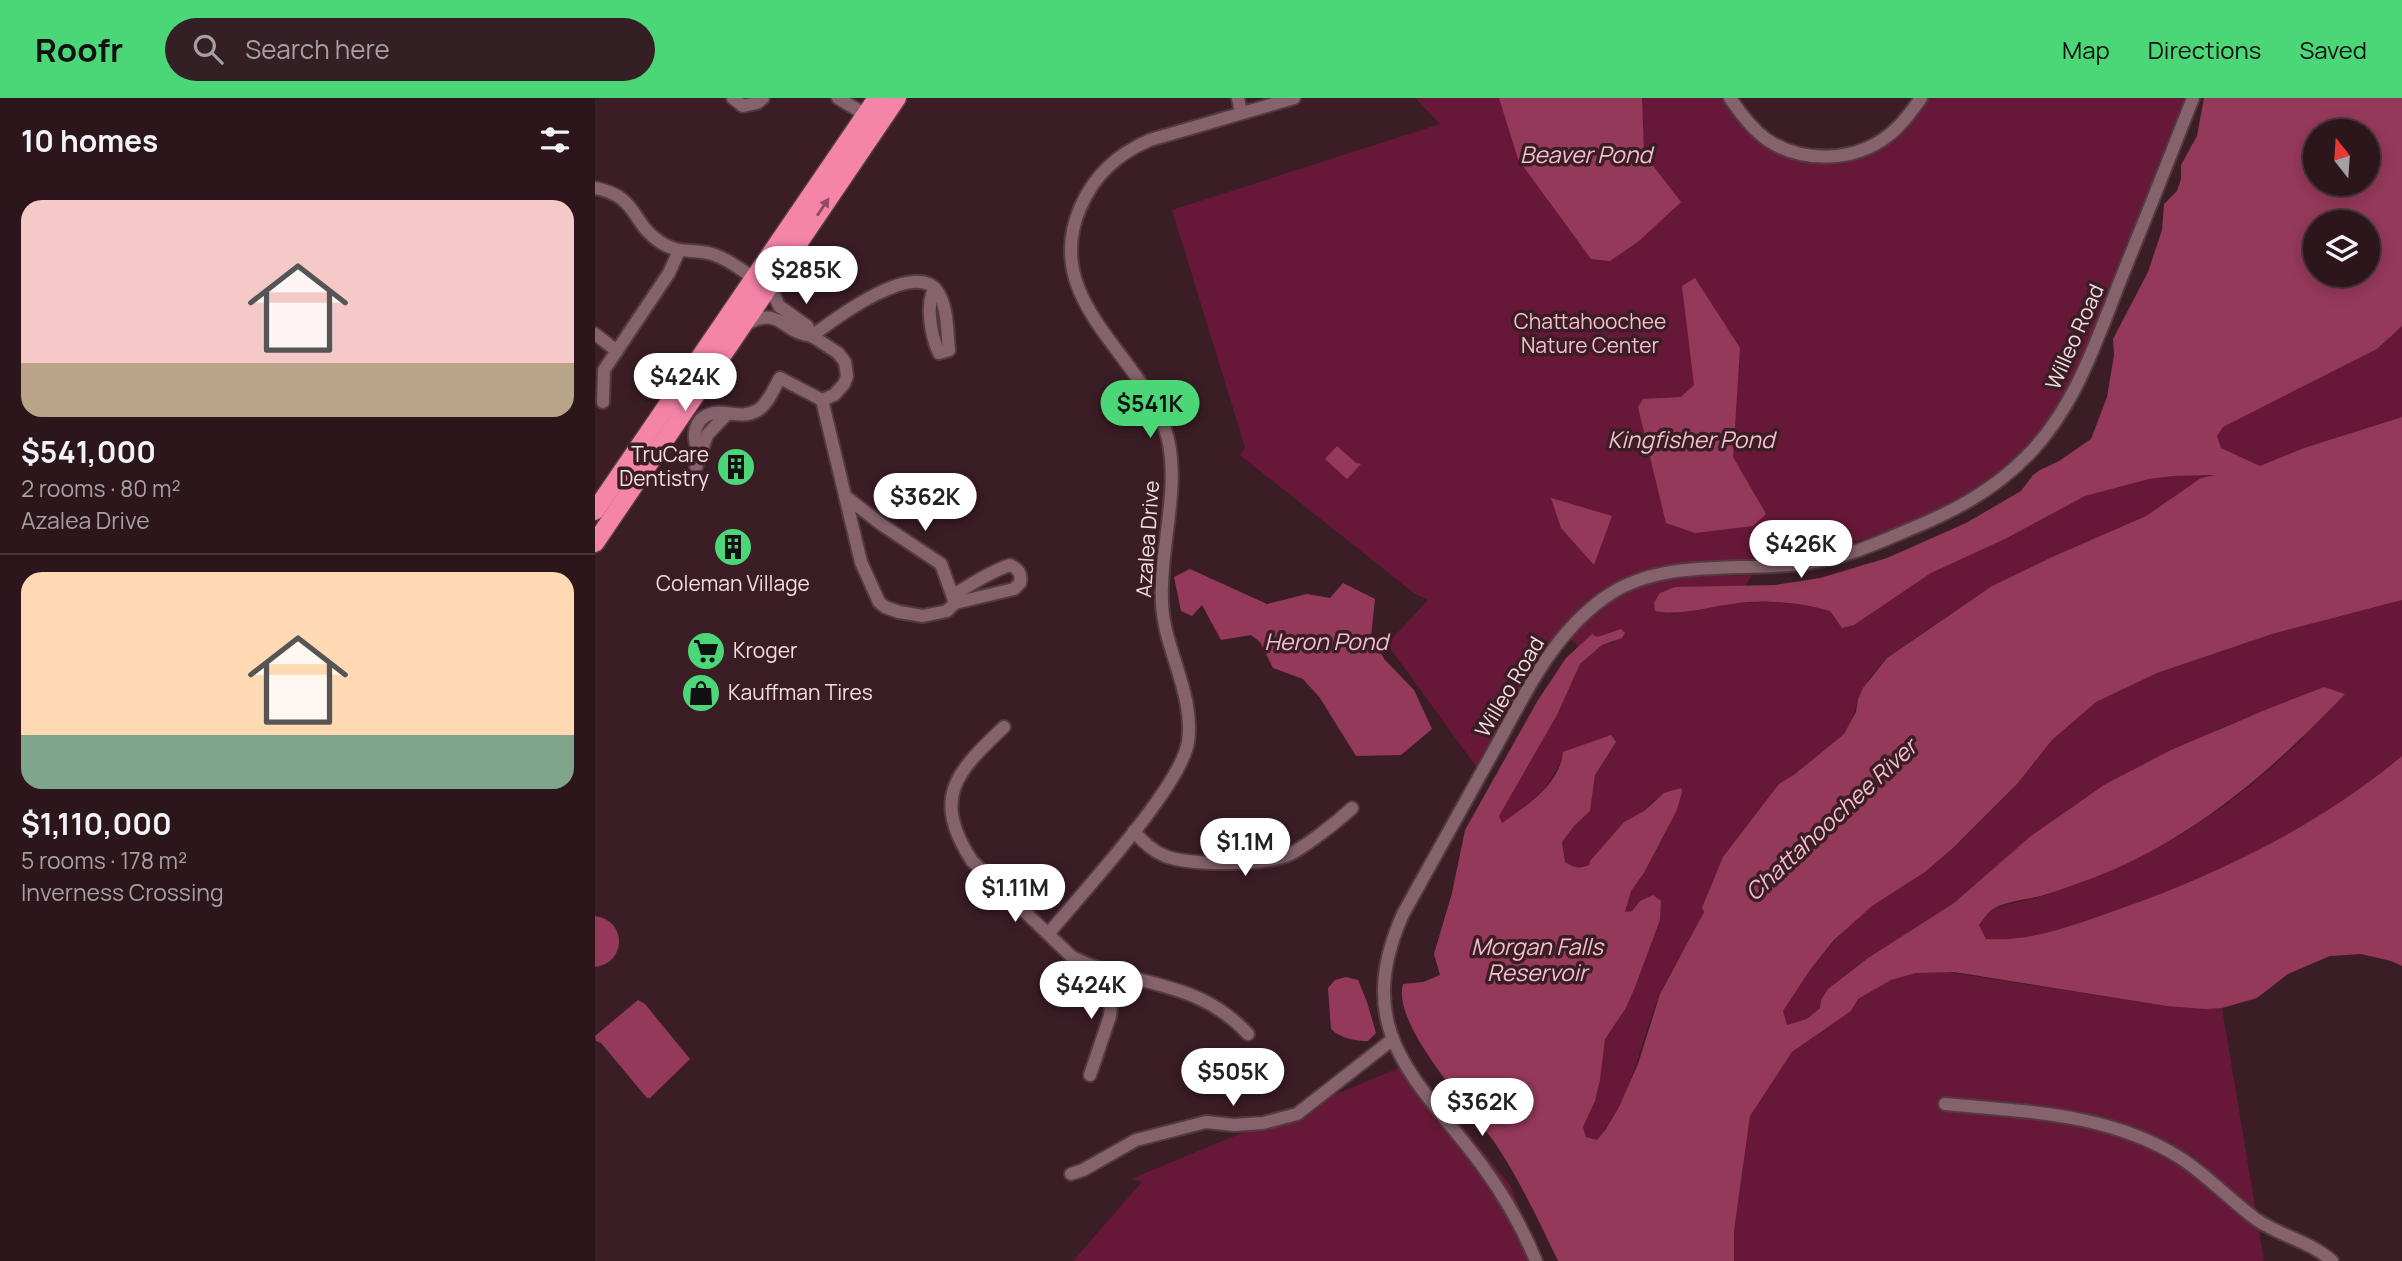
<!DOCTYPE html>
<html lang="en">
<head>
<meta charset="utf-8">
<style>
	body { margin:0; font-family:Manrope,sans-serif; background:#341f25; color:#f1f3f6; height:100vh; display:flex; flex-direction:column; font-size:26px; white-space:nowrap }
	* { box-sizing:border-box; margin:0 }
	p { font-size:23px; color:#a69fa3 }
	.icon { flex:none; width:38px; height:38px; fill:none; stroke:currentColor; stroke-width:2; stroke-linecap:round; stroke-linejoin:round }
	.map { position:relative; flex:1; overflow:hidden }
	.sheet { display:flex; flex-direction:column; background:#2c161c; width:595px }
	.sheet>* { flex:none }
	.needle { width:46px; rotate:343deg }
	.tools { position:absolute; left:1708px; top:21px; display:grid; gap:14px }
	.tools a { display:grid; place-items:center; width:77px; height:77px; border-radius:50%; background:#2c161c; box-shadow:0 4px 18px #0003,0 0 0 2px #48353b; font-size:35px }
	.price { position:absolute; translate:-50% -60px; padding:0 16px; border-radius:24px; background:#fff; color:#222; font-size:23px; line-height:46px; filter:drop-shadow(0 2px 4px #0008) }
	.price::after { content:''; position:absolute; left:50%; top:42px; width:21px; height:16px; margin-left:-10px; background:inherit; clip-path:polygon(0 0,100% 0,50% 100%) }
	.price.active { background:#4bd677; color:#111 }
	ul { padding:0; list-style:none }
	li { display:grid; align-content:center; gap:14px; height:371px; padding:0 21px }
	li+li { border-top:2px solid #48353b }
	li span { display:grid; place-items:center; height:217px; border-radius:21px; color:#555 }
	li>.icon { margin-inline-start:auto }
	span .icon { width:126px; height:126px; fill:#fffc; stroke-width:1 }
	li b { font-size:30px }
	h2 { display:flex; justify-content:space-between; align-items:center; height:84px; padding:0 21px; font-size:30px }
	header { display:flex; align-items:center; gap:42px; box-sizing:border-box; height:98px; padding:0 35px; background:#4bd677; color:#111 }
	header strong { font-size:33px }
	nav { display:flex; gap:38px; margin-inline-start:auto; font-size:24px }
	.search { width:490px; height:63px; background:#341f25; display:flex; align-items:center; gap:18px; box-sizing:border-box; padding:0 24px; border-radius:38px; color:#a69fa3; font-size:26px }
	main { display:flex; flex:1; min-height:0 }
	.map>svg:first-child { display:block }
</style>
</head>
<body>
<header>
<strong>Roofr</strong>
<div class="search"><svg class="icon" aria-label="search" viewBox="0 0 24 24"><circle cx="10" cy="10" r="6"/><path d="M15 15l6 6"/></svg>Search here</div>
<nav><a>Map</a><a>Directions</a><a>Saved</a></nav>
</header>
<main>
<section class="sheet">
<h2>10 homes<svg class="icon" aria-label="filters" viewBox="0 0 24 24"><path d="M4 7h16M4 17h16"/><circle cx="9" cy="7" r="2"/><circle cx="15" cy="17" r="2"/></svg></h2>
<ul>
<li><span style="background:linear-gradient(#f6c9c9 75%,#b9a48a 0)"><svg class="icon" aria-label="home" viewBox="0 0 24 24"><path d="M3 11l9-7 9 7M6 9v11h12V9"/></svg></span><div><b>$541,000</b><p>2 rooms · 80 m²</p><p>Azalea Drive</p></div></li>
<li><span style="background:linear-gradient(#ffd9b3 75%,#7fa58c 0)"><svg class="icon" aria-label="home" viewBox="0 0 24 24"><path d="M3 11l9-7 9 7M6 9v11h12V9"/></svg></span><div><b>$1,110,000</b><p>5 rooms · 178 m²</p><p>Inverness Crossing</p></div></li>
</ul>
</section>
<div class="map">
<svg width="1807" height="1163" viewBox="0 0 1807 1163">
	<rect width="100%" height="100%" fill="#3b1d26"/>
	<g fill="#671838">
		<polygon points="820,0 1127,0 1153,34 1176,51 1200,61 1243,65 1269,57 1332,0 1591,0 1481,293 1436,345 1398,380 1352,407 1291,436 1193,459 1102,464 1072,469 1042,476 1005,494 980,519 888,678 792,546 833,502 819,495 645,357 650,349 577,112 845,26"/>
		<polygon points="1807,228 1807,319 1709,350 1665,368 1626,350 1622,338 1628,329 1782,251"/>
		<path d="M1626,377L1606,380L1551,418L1457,459L1397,488L1323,538L1292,560L1275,579L1263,601L1256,625L1249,636L1200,676L1184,686C1153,738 1121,790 1093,844C1084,861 1073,878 1065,896C1044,945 1039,999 1002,1042L991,1039L988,1029L1000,1003L1005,982L1010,941L1031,910L1065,822L1045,803L1037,813L1030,815L1036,793L1049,775L1071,734L1087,694L1058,702L1049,713L1029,724L995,763L994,767L978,770L970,764L967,744L979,728L995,713L1000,677L1021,644L968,659C950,696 939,703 907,726L904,718L962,617L985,566L1007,547L1020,544L1018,533L1002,539L997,536L984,549L975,540C994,523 1012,504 1035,493C1072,475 1117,479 1157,477L1149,489H1080L1065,495L1077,516C1129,504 1183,498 1235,513L1239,520L1259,527L1336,475L1410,441L1490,398L1554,381L1578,378Z"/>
		<path d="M1807,502V658C1722,729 1620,778 1516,814C1476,828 1434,844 1391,841L1384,827L1398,810L1448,798L1496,781L1542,760L1587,736L1629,708L1669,676L1707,642L1729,589L1623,631L1388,781L1359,805L1273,860L1233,891L1226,902L1225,910L1212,922L1192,927L1188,913L1215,872L1248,833L1277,808L1330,774L1369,740L1422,686L1457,642L1501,604L1562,575L1677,536Z"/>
		<polygon points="1346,873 1572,908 1627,910 1669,1163 1139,1163 1139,1133 1155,1018 1197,954 1256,913 1263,901 1274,894 1296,882 1321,875"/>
		<polygon points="816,965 915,1087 947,1163 478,1163 547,1084 536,1081"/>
	</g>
	<g fill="#95395b" fill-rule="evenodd">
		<polygon points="904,0 1047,0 1049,56 1086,104 1044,143 1015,163 996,161 923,61"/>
		<path d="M1609,0H1807V228L1782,251L1628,329L1622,338L1626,350L1665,368L1709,350L1807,319V502L1677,536L1562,575L1501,604L1457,642L1422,686L1359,749L1330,774L1277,808L1239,842L1215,872L1188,913L1192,927L1212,921L1225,910L1226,902L1233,891L1273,860L1359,805L1436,738L1509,687L1576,652L1670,612L1729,589L1750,596C1688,661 1624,719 1543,760C1513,775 1481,787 1449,797C1436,801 1409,803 1398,811C1393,814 1388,822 1384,827L1391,841C1434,844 1476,828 1516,814C1620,778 1722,729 1807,658V868L1796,863L1766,856L1735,858L1693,876L1662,900L1627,910L1610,911L1572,908L1359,874L1321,875L1296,882L1263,901L1256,913L1197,954L1155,1018L1139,1133V1163H963C944,1123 924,1081 900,1045C877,1012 796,927 808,886L828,884L845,877L839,856L857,795L870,732L943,602L971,560L997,536L1002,539L1026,531L1030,535L1027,540L1007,547L985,566L962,617L904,718L907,725C931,708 965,687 968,654L1016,637L1021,644L1000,677L995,713L979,728L967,744L970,764C979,770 983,771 994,767L995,763L1029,724L1049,713L1069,695L1086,690L1087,694L1082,712L1049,775L1036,793L1030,814L1037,813L1045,803L1058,797L1066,803L1065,822L1040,889L1031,910L1010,941L1005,982L1000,1003L988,1029L991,1039L1002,1042L1011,1031L1024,1009L1043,966L1065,896L1109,814L1107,810L1128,759L1184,686L1200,676L1249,636L1261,614L1263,601L1268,590L1292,560L1397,488L1457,459L1551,418L1606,380L1620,377L1578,378L1554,381L1490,398L1410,441L1336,475L1259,527L1247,530L1235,513C1203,504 1170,501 1137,506C1111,509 1085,518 1060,513L1059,505L1065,495L1080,489L1180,487L1225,480L1292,460L1371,425L1426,393L1438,377L1445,372L1464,363L1496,341L1512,299L1519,257L1518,241L1553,174L1567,132L1569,106L1582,93L1586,81V67L1602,38ZM1720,33H1773V86H1720ZM1720,124H1773V177H1720Z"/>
		<polygon points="1100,180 1145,250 1138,359 1171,416 1158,428 1100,435 1071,425 1043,309 1048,301 1086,299 1099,287 1087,188"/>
		<polygon points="742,348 761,365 766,366 752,381 730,361"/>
		<polygon points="956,400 1017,418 999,467 966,430"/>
		<polygon points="595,471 672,506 712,496 735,500 748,485 780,501 776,539 790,562 819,592 837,631 806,657 761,658 725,600 708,581 678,570 665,544 656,537 626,542 607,507 597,518 586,513 579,479"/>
		<path d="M0,818C32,822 32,865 0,869Z"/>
		<path d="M751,879L763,882L772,904L781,935L773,943C760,943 747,941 736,931L733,890L740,882Z"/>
		<polygon points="43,902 50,906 95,961 55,1000 52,1000 6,945 1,943 0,938"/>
	</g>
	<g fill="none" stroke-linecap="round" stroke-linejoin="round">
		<defs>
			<g id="minor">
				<polyline points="138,0 148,8 162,5 168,0"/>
				<polyline points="243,0 271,17"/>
				<polyline points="643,0 646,15"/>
				<path d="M1135,0C1145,15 1156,30 1171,41C1207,66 1260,64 1294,37C1307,27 1317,13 1326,0"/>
				<path d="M0,90C43,98 36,125 65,144C85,157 96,150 117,156C132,160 146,172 159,180"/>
				<path d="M149,227C186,206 186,235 217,238"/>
				<polyline points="0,236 22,253"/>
				<path d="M217,238C238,222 319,161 342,193C353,208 352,234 354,252L344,255C336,238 330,206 340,190"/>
				<path d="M227,302L266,464L284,504L290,509L304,514L328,518L352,513L360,505L419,491L425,485C427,475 423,471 415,467C394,474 377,486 358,497"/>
				<polyline points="8,304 9,272 74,175 84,153"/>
				<path d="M105,355C96,340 98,320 118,315C133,312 146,322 163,312C173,306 179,290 185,280L227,302L239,297L249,286L252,278L250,264L243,255L217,238L212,228L184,208L178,195L180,181"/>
				<polyline points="101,369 112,337 131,317"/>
				<polyline points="250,398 286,426 346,466 360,505"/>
				<path d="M409,629C361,674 336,700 377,763L477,859C539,890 600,879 653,936"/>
				<path d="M539,733C547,743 556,752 568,757C591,768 667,767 691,758C708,751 743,723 757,710"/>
				<path d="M454,835C486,796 586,689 593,644C600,596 569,552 567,505C564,451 585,394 573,341C553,259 444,206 485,110C499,77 522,56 555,42L699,0"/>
				<polyline points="495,977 515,918 519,875"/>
				<path d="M1350,1006C1432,1014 1516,1015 1587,1061C1614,1079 1636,1103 1662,1122C1686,1138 1716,1144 1737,1163"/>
				<polyline points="476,1076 488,1072 541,1042 611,1024 639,1027 668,1025 702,1016 798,941"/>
				<path d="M941,1163C927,1128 908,1096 886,1066C820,979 756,933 808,816C838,762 868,708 898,654C929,598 956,538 1009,500C1067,458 1147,475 1214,465C1248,460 1281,446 1313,432C1358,414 1399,392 1433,357C1481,308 1502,241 1527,178C1551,119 1575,59 1598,0"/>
			</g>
			<g id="highway">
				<polyline points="0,413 282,0"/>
				<polyline points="0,445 302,0"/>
			</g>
		</defs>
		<use href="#minor" stroke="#533a42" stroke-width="16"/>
		<use href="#highway" stroke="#533a42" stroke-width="21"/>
		<use href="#minor" stroke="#86626c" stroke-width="12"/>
		<use href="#highway" stroke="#f584a9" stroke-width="18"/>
	</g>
	<defs><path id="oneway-solid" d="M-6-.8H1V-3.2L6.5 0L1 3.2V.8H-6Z" transform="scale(1.75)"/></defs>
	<use fill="#8f4b61" href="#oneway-solid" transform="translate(228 109) rotate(-56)"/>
	<defs>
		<symbol id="building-disc" viewBox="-11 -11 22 22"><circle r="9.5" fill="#4bd677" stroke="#3b1d26"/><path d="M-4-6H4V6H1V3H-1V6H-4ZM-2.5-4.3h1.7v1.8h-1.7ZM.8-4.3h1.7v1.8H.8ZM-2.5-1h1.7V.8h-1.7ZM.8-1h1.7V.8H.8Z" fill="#111"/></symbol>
		<symbol id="supermarket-disc" viewBox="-11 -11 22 22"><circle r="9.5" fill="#4bd677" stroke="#3b1d26"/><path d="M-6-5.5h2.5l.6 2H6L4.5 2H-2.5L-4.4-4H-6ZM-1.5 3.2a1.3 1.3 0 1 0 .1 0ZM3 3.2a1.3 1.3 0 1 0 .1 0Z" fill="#111"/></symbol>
		<symbol id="shop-disc" viewBox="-11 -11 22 22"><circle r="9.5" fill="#4bd677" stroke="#3b1d26"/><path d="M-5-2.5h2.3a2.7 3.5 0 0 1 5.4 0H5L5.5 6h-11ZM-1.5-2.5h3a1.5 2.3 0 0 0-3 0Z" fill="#111"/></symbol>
	</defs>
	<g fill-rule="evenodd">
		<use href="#building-disc" x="119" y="347" width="44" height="44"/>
		<use href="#building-disc" x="116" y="427" width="44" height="44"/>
		<use href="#supermarket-disc" x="89" y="531" width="44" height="44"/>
		<use href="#shop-disc" x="84" y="573" width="44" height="44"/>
	</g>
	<g text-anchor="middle" stroke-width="7" stroke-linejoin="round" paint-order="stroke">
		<g font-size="21" fill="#f4bfce" stroke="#3b1d26">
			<text x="995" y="231">Chattahoochee<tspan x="995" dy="24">Nature Center</tspan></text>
		</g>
		<g font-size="21" fill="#f2dde2" stroke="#3b1d26">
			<text transform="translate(1480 239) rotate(-66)" y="7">Willeo Road</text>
			<text transform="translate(553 441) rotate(-86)" y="7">Azalea Drive</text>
			<text transform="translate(915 589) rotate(-59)" y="7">Willeo Road</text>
		</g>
		<g font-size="21" fill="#f2dde2" stroke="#3b1d26" text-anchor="start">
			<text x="114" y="364" text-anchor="end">TruCare<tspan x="114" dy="24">Dentistry</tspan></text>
			<text x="138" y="493" text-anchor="middle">Coleman Village</text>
			<text x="138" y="560">Kroger</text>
			<text x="133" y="602">Kauffman Tires</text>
		</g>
		<g font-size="23" font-style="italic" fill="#f3bfcd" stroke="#3b1d26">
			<text x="991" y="65">Beaver Pond</text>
			<text x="1096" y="350">Kingfisher Pond</text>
			<text x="731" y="552">Heron Pond</text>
			<text transform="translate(1236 722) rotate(-43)" y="8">Chattahoochee River</text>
			<text x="942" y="857">Morgan Falls<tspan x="942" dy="26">Reservoir</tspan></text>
		</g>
	</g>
</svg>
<div class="tools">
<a><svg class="needle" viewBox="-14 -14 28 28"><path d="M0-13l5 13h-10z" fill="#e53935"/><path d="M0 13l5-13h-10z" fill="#a69fa3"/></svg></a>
<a><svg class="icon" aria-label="layers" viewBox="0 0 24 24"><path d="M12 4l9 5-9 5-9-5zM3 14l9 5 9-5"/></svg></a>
</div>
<b class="price" style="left:211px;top:208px">$285K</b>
<b class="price" style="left:90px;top:315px">$424K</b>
<b class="price active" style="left:555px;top:342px">$541K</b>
<b class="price" style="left:330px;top:435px">$362K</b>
<b class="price" style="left:1206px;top:482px">$426K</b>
<b class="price" style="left:650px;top:780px">$1.1M</b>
<b class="price" style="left:420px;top:826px">$1.11M</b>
<b class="price" style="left:496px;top:923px">$424K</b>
<b class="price" style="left:638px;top:1010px">$505K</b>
<b class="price" style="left:887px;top:1040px">$362K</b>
</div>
</main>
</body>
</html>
